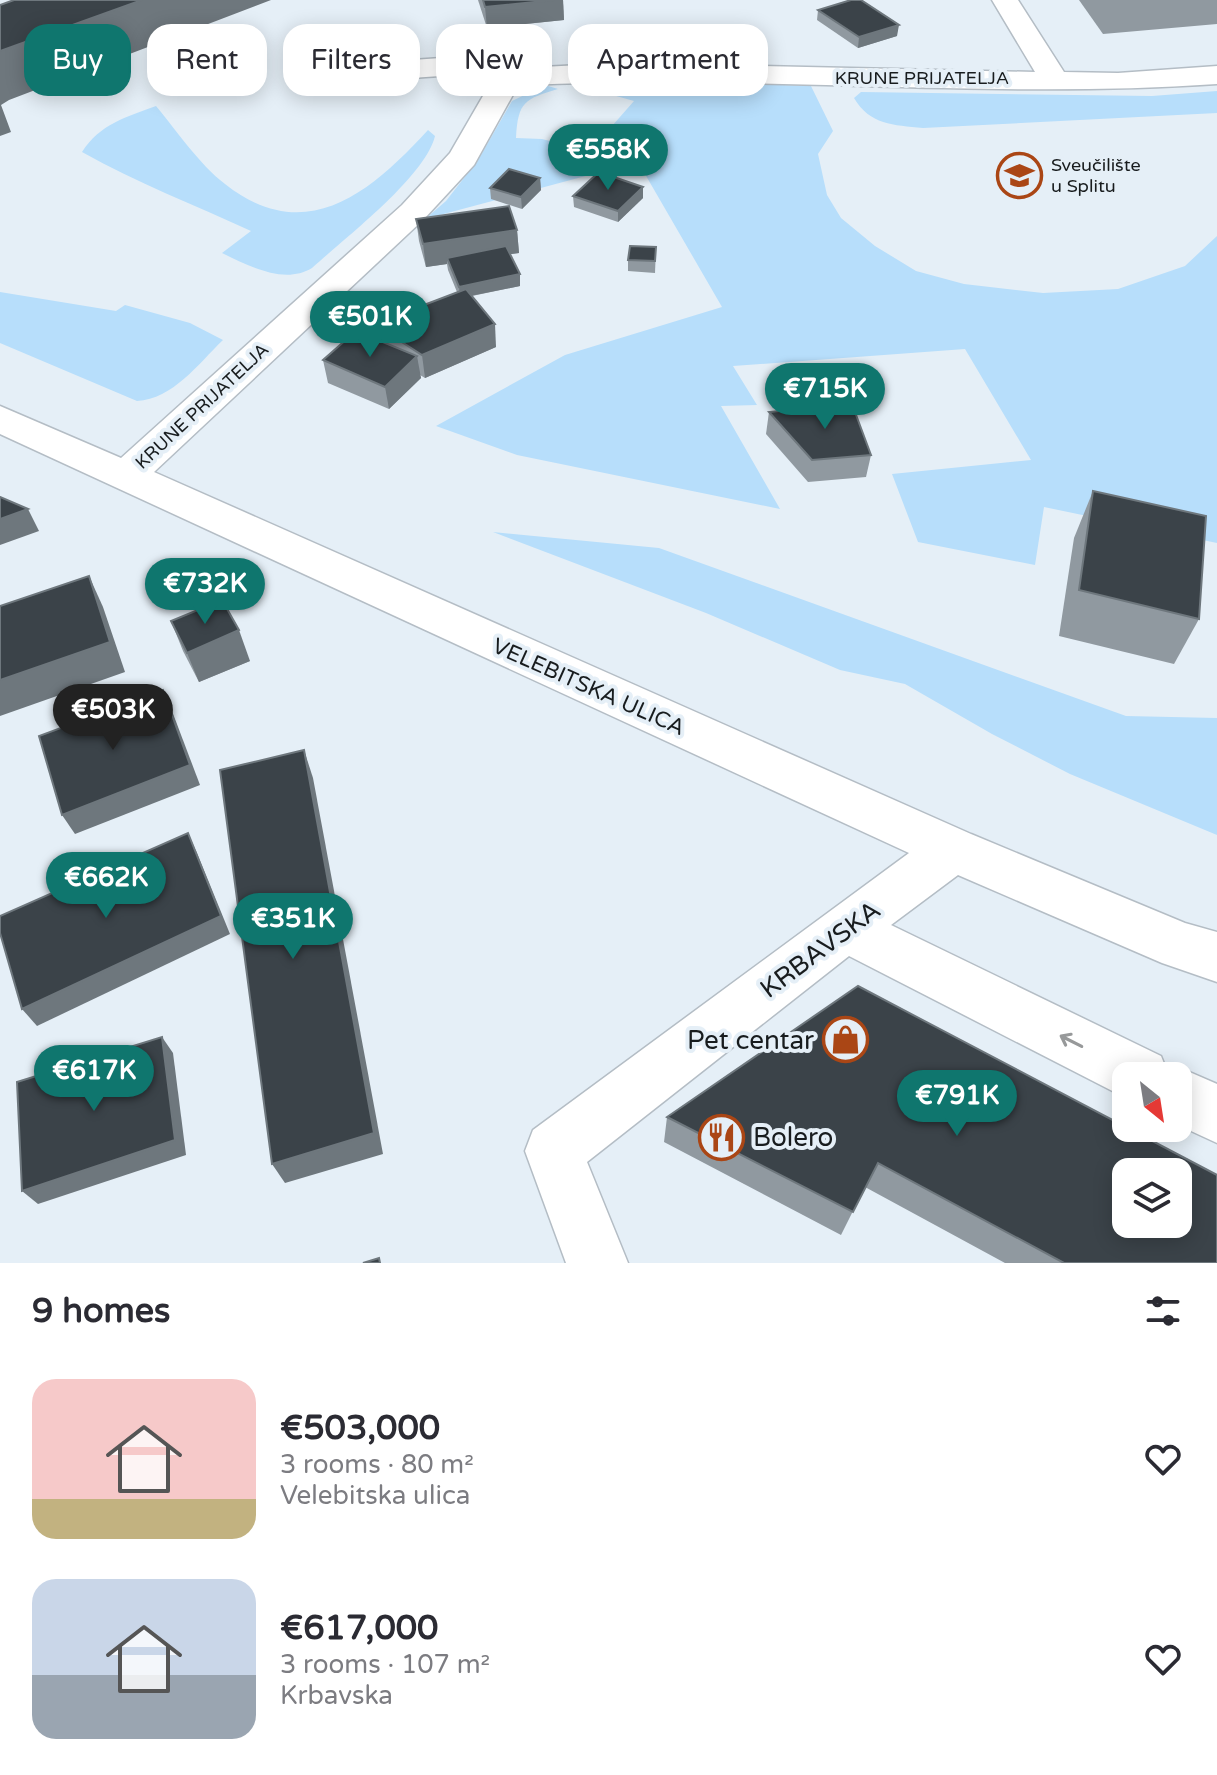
<!DOCTYPE html>
<html lang="en">
<head>
<meta charset="utf-8">
<style>
	body { margin:0; font-family:"Varela Round",sans-serif; background:#f2f2f3; color:#2b2b33; height:100vh; display:flex; flex-direction:column; font-size:30px; white-space:nowrap }
	* { box-sizing:border-box; margin:0 }
	p { font-size:26px; color:#7c7c81 }
	.icon { flex:none; width:44px; height:44px; fill:none; stroke:currentColor; stroke-width:2; stroke-linecap:round; stroke-linejoin:round }
	.map { position:relative; height:1263px; overflow:hidden }
	.side { display:flex; flex-direction:column; background:#fff; flex:1 }
	.side>* { flex:none }
	.banner { position:absolute; left:24px; top:24px; width:800px; height:72px; display:flex; gap:16px }
	.needle { width:52px; rotate:150deg }
	.buttons { position:absolute; left:1112px; top:1062px; display:grid; gap:16px }
	.buttons a { display:grid; place-items:center; width:80px; height:80px; border-radius:16px; background:#fff; box-shadow:0 4px 20px #0003; font-size:40px }
	.price { position:absolute; translate:-50% -68px; padding:0 18px; border-radius:28px; background:#0f766e; color:#fff; font-size:26px; line-height:52px; filter:drop-shadow(0 2px 4px #0008) }
	.price::after { content:''; position:absolute; left:50%; top:48px; width:24px; height:18px; margin-left:-12px; background:inherit; clip-path:polygon(0 0,100% 0,50% 100%) }
	.price.current { background:#222; color:#fff }
	ul { padding:0; list-style:none }
	li { display:flex; align-items:center; gap:24px; height:200px; padding:0 32px }
	li span { display:grid; place-items:center; flex:none; width:224px; height:160px; border-radius:24px; color:#555 }
	li>.icon { margin-inline-start:auto }
	span .icon { width:96px; height:96px; fill:#fffc; stroke-width:1 }
	li b { font-size:34px }
	h2 { display:flex; justify-content:space-between; align-items:center; height:96px; padding:0 32px; font-size:34px }
	.chip { padding:0 28px; border-radius:24px; background:#fff; box-shadow:0 4px 20px #0003; font-size:28px; line-height:72px }
	.chip.current { background:#0f766e; color:#fff }
	.map>svg:first-child { display:block }
</style>
</head>
<body>
<div class="map">
<svg width="1217" height="1263" viewBox="0 0 1217 1263">
	<rect width="100%" height="100%" fill="#e5eff7"/>
	<g fill="#b7defb">
		<path d="M616,79L811,86L833,131L818,154L827,195L841,218L875,246L916,271L964,284L1043,293L1118,289L1185,266L1217,236V543L1044,507L1035,565L918,542L892,474L1031,460L965,349L733,366L757,405L721,406L780,509L517,455L436,426L565,355L722,307L638,162L425,219L446,201L478,160L512,101L545,85L558,89C525,99 518,101 516,138L542,139L590,151L634,101L602,92Z"/>
		<path d="M1217,91V113L923,128C893,125 870,125 854,98L861,92L1152,96Z"/>
		<path d="M156,106C177,131 199,164 225,184C306,248 371,192 428,130L435,136C425,177 345,238 312,268C284,285 249,266 222,253L251,231C195,205 137,183 82,152C100,124 126,117 156,106Z"/>
		<path d="M0,292L116,311L125,305L190,323L223,340C198,364 173,399 137,401L0,343Z"/>
		<polygon points="493,532 659,548 1126,716 1217,718 1217,835 1070,774 992,734 905,684 840,670 706,613"/>
	</g>
	<g fill="none" stroke-linecap="round" stroke-linejoin="round">
		<defs>
			<path id="minor" d="M992,0H1018L1064,72L1118,73L1217,66V84C987,100 757,74 527,85L515,91L474,165L424,219L154,472L971,834L1185,923L1217,932V982L1162,963L958,875L891,925L1161,1056L1167,1071L1178,1067L1217,1084V1143L1178,1125V1076H1126V1098L849,956L587,1162L628,1263H566L525,1151L533,1130L909,853L0,434V406L121,458L402,205L450,153L487,89L440,76L355,82L302,68L298,62L302,56L312,53L355,64L441,58L502,75L522,68L620,63L1035,72Z"/>
		</defs>
		<use href="#minor" stroke="#b4bdc5" stroke-width="3"/>
		<use href="#minor" fill="#fff" fill-rule="evenodd"/>
	</g>
	<g fill="#9099a0">
		<polygon points="478,0 563,0 564,20 487,28"/>
		<polygon points="1079,0 1217,0 1217,24 1103,34"/>
		<polygon points="818,10 897,36 858,48 817,20"/>
		<polygon points="540,178 541,190 522,209 491,199 490,188"/>
		<polygon points="573,196 643,198 618,222 574,207"/>
		<polygon points="416,219 517,230 519,253 510,254 520,286 472,296 496,347 425,378 420,375 421,378 389,409 328,383 323,360 376,339 374,324 457,292 448,270 447,264 426,267 419,241"/>
		<polygon points="656,247 655,273 628,271 628,260"/>
		<polygon points="769,412 871,455 866,477 808,482 766,434"/>
		<polygon points="1093,491 1199,619 1174,664 1059,636 1074,538"/>
		<polygon points="171,621 250,661 199,682 183,651"/>
		<polygon points="667,1117 1217,1175 1217,1263 1005,1263 865,1187 841,1235 664,1142"/>
	</g>
	<g fill="#6e777d">
		<polygon points="142,0 271,0 9,100 1,105 11,132 0,136 0,51"/>
		<polygon points="554,0 563,0 564,20 487,28 485,7"/>
		<polygon points="899,25 897,36 858,48 859,37"/>
		<polygon points="540,178 541,190 522,209 521,197"/>
		<polygon points="643,187 643,198 618,222 618,211"/>
		<polygon points="517,230 519,253 449,263 447,258 447,264 426,267 423,244"/>
		<polygon points="520,274 520,286 460,298 459,287"/>
		<polygon points="495,324 496,347 425,378 422,355"/>
		<polygon points="417,356 421,378 389,409 385,387"/>
		<polygon points="28,509 39,531 0,545 0,519"/>
		<polygon points="89,576 103,607 125,672 0,716 0,680"/>
		<polygon points="239,630 250,661 199,682 187,653"/>
		<polygon points="163,690 172,711 200,785 75,834 62,815"/>
		<polygon points="304,750 313,778 383,1154 285,1183 272,1164"/>
		<polygon points="188,833 197,853 230,934 37,1026 22,1009"/>
		<polygon points="162,1037 173,1053 186,1155 38,1204 22,1191"/>
	</g>
	<g fill="#3b4349" stroke="#6e777d" stroke-width="2" fill-rule="evenodd">
		<polygon points="14,0 142,0 0,51 0,5"/>
		<polygon points="483,0 554,0 485,7"/>
		<polygon points="851,0 861,0 899,25 859,37 818,10"/>
		<polygon points="509,169 540,178 521,197 490,188"/>
		<polygon points="599,172 643,187 618,211 573,196"/>
		<polygon points="509,206 517,230 423,244 416,219"/>
		<polygon points="506,246 520,274 459,287 447,258"/>
		<polygon points="630,246 656,247 655,261 628,260"/>
		<polygon points="466,289 495,324 422,355 374,324"/>
		<polygon points="356,331 417,356 385,387 323,360"/>
		<polygon points="852,404 871,455 812,460 769,412"/>
		<polygon points="1093,491 1206,516 1199,619 1079,590"/>
		<polygon points="0,497 28,509 0,519"/>
		<polygon points="89,576 110,642 0,680 0,606"/>
		<polygon points="222,600 239,630 187,653 171,621"/>
		<polygon points="163,690 190,765 62,815 39,736"/>
		<polygon points="304,750 374,1133 272,1164 220,770"/>
		<polygon points="188,833 221,916 22,1009 0,933 0,916"/>
		<path d="M858,986L1217,1175V1263H1064L878,1163L853,1212L667,1117ZM1126,1172H1178V1224H1126Z"/>
		<polygon points="162,1037 175,1140 22,1191 17,1082"/>
		<polygon points="379,1258 380,1263 363,1263"/>
	</g>
	<defs><path id="oneway-shaft" d="M-6 0H5M1.5-3L5.5 0L1.5 3" fill="none" stroke-width="1.6" stroke-linecap="round" stroke-linejoin="round" transform="scale(2)"/></defs>
	<use stroke="#97999a" href="#oneway-shaft" transform="translate(1071 1041) rotate(-153)"/>
	<defs>
		<symbol id="university-ring" viewBox="-11 -11 22 22"><circle r="9.5" fill="#e5eff7" stroke="#aa4615" stroke-width="1.5"/><path d="M0-5L7-2L0 1L-7-2ZM-4 1L0 2.5L4 1V4Q0 6-4 4Z" fill="#aa4615"/></symbol>
		<symbol id="shop-ring" viewBox="-11 -11 22 22"><circle r="9.5" fill="#e5eff7" stroke="#aa4615" stroke-width="1.5"/><path d="M-5-2.5h2.3a2.7 3.5 0 0 1 5.4 0H5L5.5 6h-11ZM-1.5-2.5h3a1.5 2.3 0 0 0-3 0Z" fill="#aa4615"/></symbol>
		<symbol id="restaurant-ring" viewBox="-11 -11 22 22"><circle r="9.5" fill="#e5eff7" stroke="#aa4615" stroke-width="1.5"/><path d="M-5-6h1v4h1v-4h1v4h1v-4h1v5L-1.5 .5V6h-2V.5L-5-1ZM5-6V6H3V1.5H1.5Q1.5-4 5-6Z" fill="#aa4615"/></symbol>
	</defs>
	<g fill-rule="evenodd">
		<use href="#university-ring" x="994" y="150" width="51" height="51"/>
		<use href="#shop-ring" x="820" y="1014" width="51" height="51"/>
		<use href="#restaurant-ring" x="696" y="1112" width="51" height="51"/>
	</g>
	<g text-anchor="middle" stroke-width="8" stroke-linejoin="round" paint-order="stroke">
		<g font-size="18" fill="#181c1e" stroke="#e5eff7">
			<text x="922" y="84">KRUNE PRIJATELJA</text>
			<text transform="translate(202 406) rotate(-43)" y="6">KRUNE PRIJATELJA</text>
		</g>
		<g font-size="18" fill="#181c1e" stroke="#e5eff7" text-anchor="start">
			<text x="1051" y="171">Sveučilište<tspan x="1051" dy="21">u Splitu</tspan></text>
		</g>
		<g font-size="22" fill="#181c1e" stroke="#e5eff7">
			<text transform="translate(589 686) rotate(24)" y="8">VELEBITSKA ULICA</text>
		</g>
		<g font-size="26" fill="#181c1e" stroke="#e5eff7">
			<text transform="translate(820 949) rotate(-37)" y="9">KRBAVSKA</text>
		</g>
		<g font-size="26" fill="#181c1e" stroke="#e5eff7" text-anchor="end">
			<text x="814" y="1049">Pet centar</text>
			<text x="753" y="1146" text-anchor="start">Bolero</text>
		</g>
	</g>
</svg>
<div class="buttons">
<a><svg class="needle" viewBox="-14 -14 28 28"><path d="M0-13l5 13h-10z" fill="#e53935"/><path d="M0 13l5-13h-10z" fill="#7c7c81"/></svg></a>
<a><svg class="icon" aria-label="layers" viewBox="0 0 24 24"><path d="M12 4l9 5-9 5-9-5zM3 14l9 5 9-5"/></svg></a>
</div>
<b class="price" style="left:608px;top:192px">€558K</b>
<b class="price" style="left:370px;top:359px">€501K</b>
<b class="price" style="left:825px;top:431px">€715K</b>
<b class="price" style="left:205px;top:626px">€732K</b>
<b class="price current" style="left:113px;top:752px">€503K</b>
<b class="price" style="left:106px;top:920px">€662K</b>
<b class="price" style="left:293px;top:961px">€351K</b>
<b class="price" style="left:94px;top:1113px">€617K</b>
<b class="price" style="left:957px;top:1138px">€791K</b>
<div class="banner">
<a class="chip current">Buy</a>
<a class="chip">Rent</a>
<a class="chip">Filters</a>
<a class="chip">New</a>
<a class="chip">Apartment</a>
</div>
</div>
<section class="side">
<h2>9 homes<svg class="icon" aria-label="filters" viewBox="0 0 24 24"><path d="M4 7h16M4 17h16"/><circle cx="9" cy="7" r="2"/><circle cx="15" cy="17" r="2"/></svg></h2>
<ul>
<li><span style="background:linear-gradient(#f6c9c9 75%,#c2b280 0)"><svg class="icon" aria-label="home" viewBox="0 0 24 24"><path d="M3 11l9-7 9 7M6 9v11h12V9"/></svg></span><div><b>€503,000</b><p>3 rooms · 80 m²</p><p>Velebitska ulica</p></div><svg class="icon" aria-label="heart" viewBox="0 0 24 24"><path d="M12 20l-8-8c-3-5 5-10 8-4 3-6 11-1 8 4z"/></svg></li>
<li><span style="background:linear-gradient(#c9d6e8 60%,#9aa5b1 0)"><svg class="icon" aria-label="home" viewBox="0 0 24 24"><path d="M3 11l9-7 9 7M6 9v11h12V9"/></svg></span><div><b>€617,000</b><p>3 rooms · 107 m²</p><p>Krbavska</p></div><svg class="icon" aria-label="heart" viewBox="0 0 24 24"><path d="M12 20l-8-8c-3-5 5-10 8-4 3-6 11-1 8 4z"/></svg></li>
</ul>
</section>
</body>
</html>
